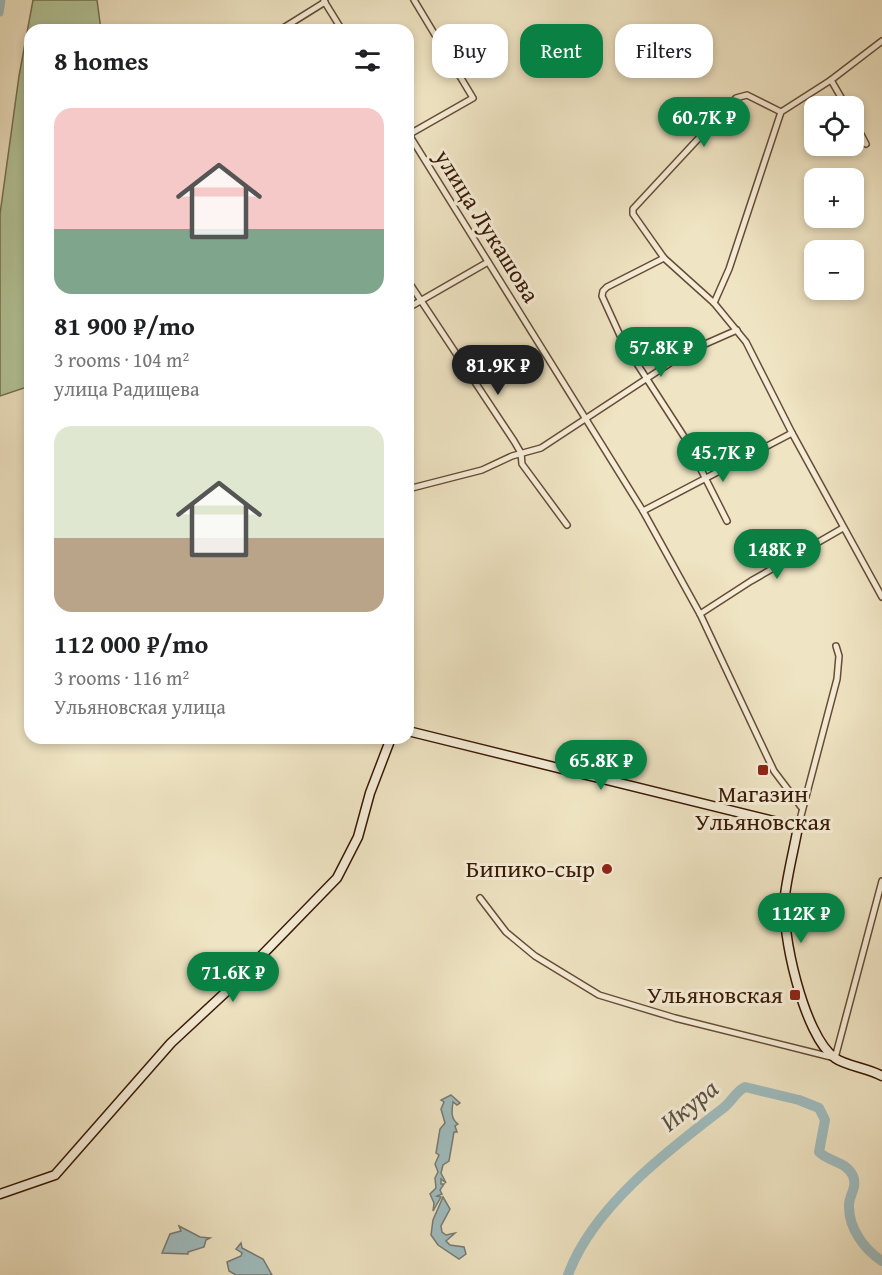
<!DOCTYPE html>
<html lang="en">
<head>
<meta charset="utf-8">
<style>
	body { margin:0; font-family:"Gentium Book Plus",serif; background:#f6f6f6; color:#202124; height:100vh; display:flex; flex-direction:column; font-size:22px; white-space:nowrap }
	* { box-sizing:border-box; margin:0 }
	p { font-size:20px; color:#757577 }
	.icon { flex:none; width:33px; height:33px; fill:none; stroke:currentColor; stroke-width:2; stroke-linecap:round; stroke-linejoin:round }
	.map { position:relative; flex:1; overflow:hidden }
	.side { position:absolute; left:24px; top:24px; width:390px; height:720px; display:flex; flex-direction:column; background:#fff; border-radius:18px; box-shadow:0 3px 9px #0003 }
	.side>* { flex:none }
	.banner { position:absolute; left:432px; top:24px; width:360px; height:54px; display:flex; gap:12px }
	.tools { position:absolute; left:804px; top:96px; display:grid; gap:12px }
	.tools a { display:grid; place-items:center; width:60px; height:60px; border-radius:12px; background:#fff; box-shadow:0 3px 9px #0003; font-size:30px }
	.price { position:absolute; translate:-50% -51px; padding:0 14px; border-radius:21px; background:#0b8043; color:#fff; font-size:20px; line-height:39px; filter:drop-shadow(0 2px 3px #0008) }
	.price::after { content:''; position:absolute; left:50%; top:36px; width:18px; height:14px; margin-left:-9px; background:inherit; clip-path:polygon(0 0,100% 0,50% 100%) }
	.price.active { background:#222; color:#fff }
	ul { padding:0; list-style:none }
	li { display:grid; align-content:center; gap:12px; height:318px; padding:0 30px }
	li span { display:grid; place-items:center; height:186px; border-radius:18px; color:#555 }
	li>.icon { margin-inline-start:auto }
	span .icon { width:108px; height:108px; fill:#fffc; stroke-width:1 }
	li b { font-size:26px }
	h2 { display:flex; justify-content:space-between; align-items:center; height:72px; padding:0 30px; font-size:26px }
	.pill { padding:0 21px; border-radius:18px; background:#fff; box-shadow:0 3px 9px #0003; font-size:21px; line-height:54px }
	.pill.active { background:#0b8043; color:#fff }
	.map>svg:first-child { display:block }
</style>
</head>
<body>
<div class="map">
<svg width="882" height="1275" viewBox="0 0 882 1275">
	<rect width="100%" height="100%" fill="#efe4c3"/>
	<filter id="stains"><feTurbulence type="fractalNoise" baseFrequency=".00333" numOctaves="4"/><feColorMatrix values="0 0 0 0 .2 0 0 0 0 .09 0 0 0 0 .02 0 0 0 .5 -.17"/></filter>
	<radialGradient id="worn" r=".72"><stop offset=".6" stop-color="#630" stop-opacity="0"/><stop offset="1" stop-color="#630" stop-opacity=".3"/></radialGradient>
	<polygon fill="#b3c599" stroke="#766f4e" stroke-width="1.5" points="33,0 97,0 101,30 30,30 30,386 0,396 0,214 19,76"/>
	<g fill="#9fbcbf" stroke="#767b74" stroke-width="1.5">
		<path d="M451,1095L460,1103L457,1105L453,1102C452,1110 450,1118 458,1124L455,1126L457,1132H454L449,1161L443,1165L441,1173L446,1183L441,1179V1184H444L440,1190L442,1194L437,1196L441,1197L433,1211L434,1203L430,1194L436,1188L435,1178L438,1172L435,1164L439,1155L436,1153L440,1129L445,1123L441,1109L444,1102L441,1100Z"/>
		<polygon points="443,1197 450,1209 441,1226 442,1232 446,1235 455,1233 446,1241 450,1245 464,1247 466,1254 459,1259 438,1245 431,1235 433,1220"/>
		<polygon points="179,1226 200,1237 210,1238 206,1240 204,1247 188,1252 188,1254 162,1253 170,1234 181,1231"/>
		<polygon points="241,1243 242,1248 263,1259 272,1275 236,1275 229,1271 227,1262 241,1256 242,1253 236,1249"/>
	</g>
	<g fill="none" stroke-linecap="round" stroke-linejoin="round">
		<polyline stroke="#9fbcbf" stroke-width="7" points="0,13 2,0"/>
		<path stroke="#9fbcbf" stroke-width="10" d="M568,1275C592,1208 667,1151 722,1109C731,1103 735,1092 745,1087L799,1100L819,1108L825,1120L819,1152C829,1162 846,1161 853,1176C858,1188 848,1196 849,1207C849,1229 865,1250 882,1261"/>
		<defs>
			<g id="street">
				<polyline points="324,1 342,30"/>
				<polyline points="280,30 325,2"/>
				<polyline points="831,80 846,106"/>
				<polyline points="781,112 747,95 736,98 633,209 633,214 664,258 714,303 746,342 792,433 882,597"/>
				<polyline points="854,121 866,144"/>
				<polyline points="408,133 643,511 700,614 774,771 802,808"/>
				<polyline points="408,135 473,98 414,0"/>
				<polyline points="664,258 607,287 603,291 602,296 623,342 685,438 727,521"/>
				<polyline points="408,281 514,441 521,453 522,464 567,525"/>
				<polyline points="714,303 729,269 781,112 831,80 882,41"/>
				<polyline points="408,308 488,262"/>
				<polyline points="408,489 482,470 512,456 541,448 687,352 737,330"/>
				<polyline points="643,511 792,433"/>
				<polyline points="700,614 751,581 843,528"/>
				<polyline points="798,827 837,679 839,656 836,646"/>
				<polyline points="480,898 506,932 535,956 599,995 675,1018 835,1058 882,881"/>
			</g>
			<g id="secondary">
				<path d="M408,731L798,827C794,849 788,872 785,895C780,930 804,1037 835,1058C846,1066 868,1068 882,1076"/>
				<polyline points="0,1194 55,1175 171,1043 227,991 337,878 358,837 370,793 391,738"/>
			</g>
		</defs>
		<use href="#street" stroke="#664c34" stroke-width="8"/>
		<use href="#secondary" stroke="#381904" stroke-width="11"/>
		<use href="#street" stroke="#f5edd8" stroke-width="5"/>
		<use href="#secondary" stroke="#f5edd8" stroke-width="8"/>
	</g>
	<g fill="#8f2418" stroke="#f5edd8" stroke-width="2">
		<rect x="757" y="764" width="12" height="12" rx="3"/>
		<circle cx="607" cy="869" r="6"/>
		<rect x="789" y="989" width="12" height="12" rx="3"/>
	</g>
	<g text-anchor="middle" stroke-width="6" stroke-linejoin="round" paint-order="stroke">
		<g font-size="24" fill="#381904" stroke="#f5edd8">
			<text transform="translate(487 226) rotate(58)" y="8">улица Лукашова</text>
		</g>
		<g font-size="24" fill="#381904" stroke="#f5edd8" text-anchor="end">
			<text x="763" y="802" text-anchor="middle">Магазин<tspan x="763" dy="28">Ульяновская</tspan></text>
			<text x="595" y="877">Бипико-сыр</text>
			<text x="783" y="1003">Ульяновская</text>
		</g>
		<g font-size="26" font-style="italic" fill="#5c5245" stroke="#f5edd8">
			<text transform="translate(689 1105) rotate(-39)" y="9">Икура</text>
		</g>
	</g>
	<rect width="100%" height="100%" filter="url(#stains)"/>
	<rect width="100%" height="100%" fill="url(#worn)"/>
</svg>
<div class="tools">
<a><svg class="icon" aria-label="locate" viewBox="0 0 24 24"><circle cx="12" cy="12" r="6"/><path d="M12 2v4M12 18v4M2 12h4M18 12h4"/></svg></a>
<a>+</a>
<a>−</a>
</div>
<b class="price" style="left:704px;top:148px">60.7K ₽</b>
<b class="price" style="left:661px;top:378px">57.8K ₽</b>
<b class="price active" style="left:498px;top:396px">81.9K ₽</b>
<b class="price" style="left:723px;top:483px">45.7K ₽</b>
<b class="price" style="left:777px;top:580px">148K ₽</b>
<b class="price" style="left:601px;top:791px">65.8K ₽</b>
<b class="price" style="left:801px;top:944px">112K ₽</b>
<b class="price" style="left:233px;top:1003px">71.6K ₽</b>
<div class="banner">
<a class="pill">Buy</a>
<a class="pill active">Rent</a>
<a class="pill">Filters</a>
</div>
<section class="side">
<h2>8 homes<svg class="icon" aria-label="filters" viewBox="0 0 24 24"><path d="M4 7h16M4 17h16"/><circle cx="9" cy="7" r="2"/><circle cx="15" cy="17" r="2"/></svg></h2>
<ul>
<li><span style="background:linear-gradient(#f6c9c9 65%,#7fa58c 0)"><svg class="icon" aria-label="home" viewBox="0 0 24 24"><path d="M3 11l9-7 9 7M6 9v11h12V9"/></svg></span><div><b>81 900 ₽/mo</b><p>3 rooms · 104 m²</p><p>улица Радищева</p></div></li>
<li><span style="background:linear-gradient(#dfe7d0 60%,#b9a48a 0)"><svg class="icon" aria-label="home" viewBox="0 0 24 24"><path d="M3 11l9-7 9 7M6 9v11h12V9"/></svg></span><div><b>112 000 ₽/mo</b><p>3 rooms · 116 m²</p><p>Ульяновская улица</p></div></li>
</ul>
</section>
</div>
</body>
</html>
